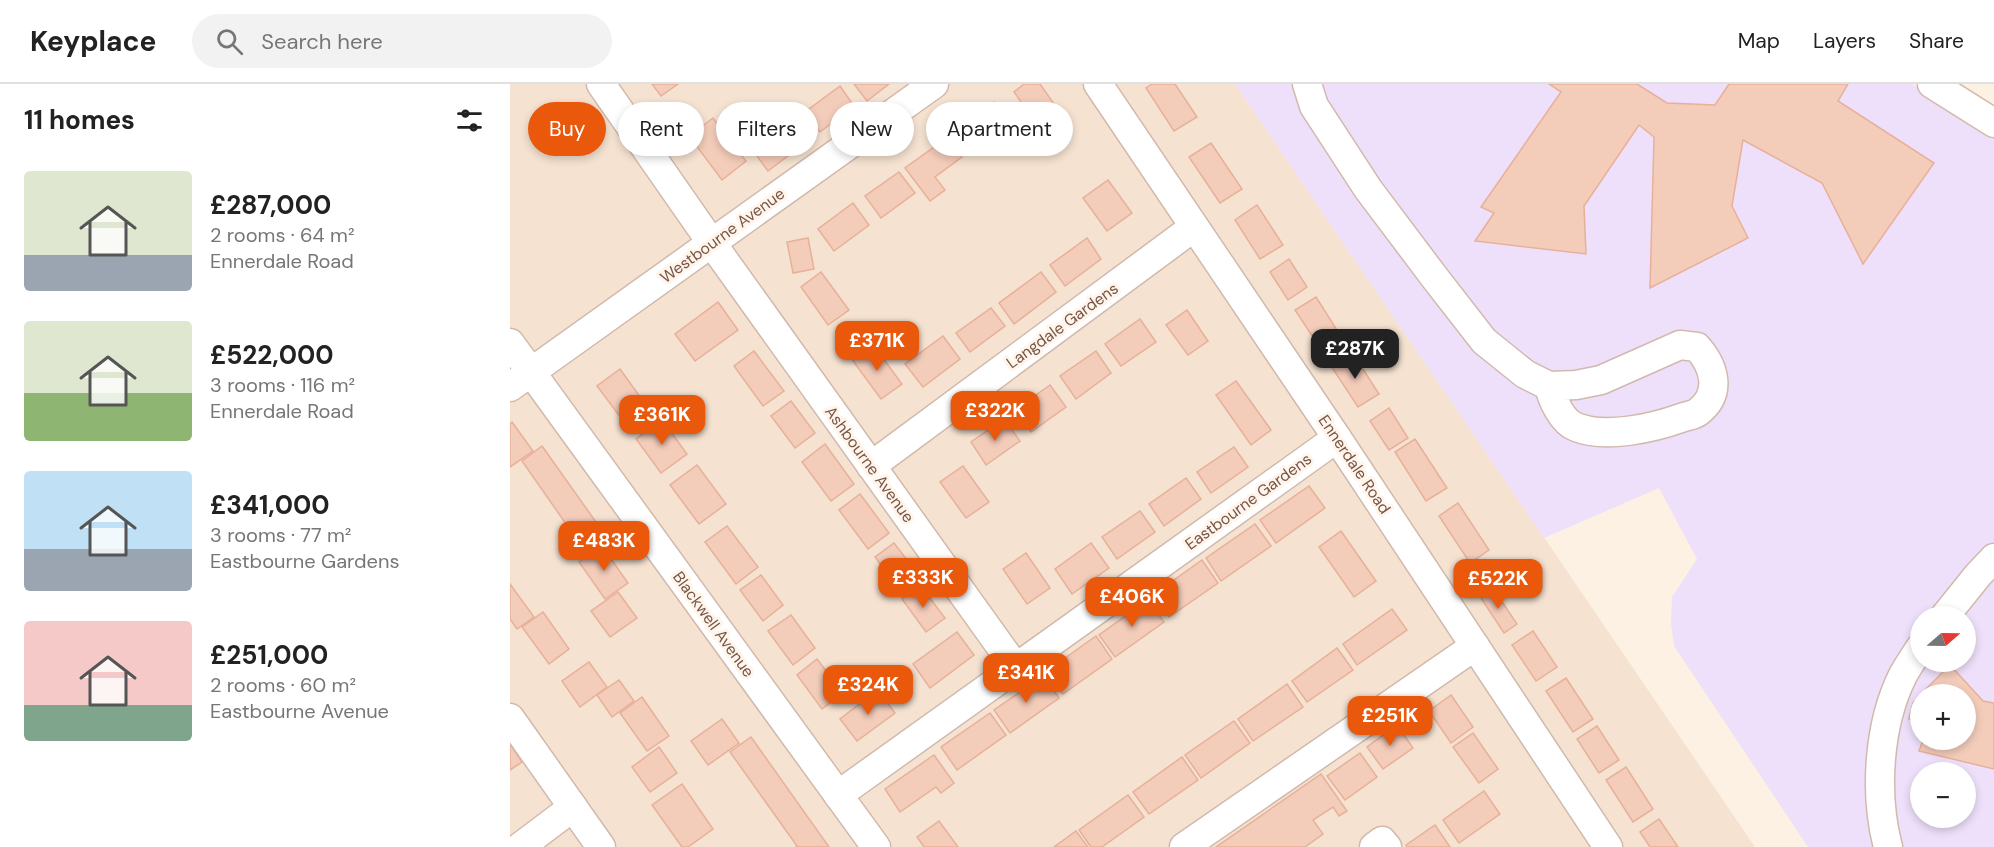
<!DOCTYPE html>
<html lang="en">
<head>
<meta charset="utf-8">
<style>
	body { margin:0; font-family:"DM Sans",sans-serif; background:#f2f2f2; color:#222; height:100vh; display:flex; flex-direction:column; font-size:22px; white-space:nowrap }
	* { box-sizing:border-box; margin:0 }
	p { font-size:20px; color:#767676 }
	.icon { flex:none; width:33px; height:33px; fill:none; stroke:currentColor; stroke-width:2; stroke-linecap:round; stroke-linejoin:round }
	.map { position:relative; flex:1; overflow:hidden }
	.side { display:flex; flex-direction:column; background:#fff; width:510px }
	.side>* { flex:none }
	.banner { position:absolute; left:18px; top:18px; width:570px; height:54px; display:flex; gap:12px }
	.needle { width:39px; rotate:70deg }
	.buttons { position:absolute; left:1400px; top:522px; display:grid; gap:12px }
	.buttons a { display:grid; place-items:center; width:66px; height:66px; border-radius:50%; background:#fff; box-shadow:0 3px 9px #0003; font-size:30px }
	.price { position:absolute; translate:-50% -51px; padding:0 14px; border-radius:12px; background:#ea580c; color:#fff; font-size:20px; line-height:39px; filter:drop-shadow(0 2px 3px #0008) }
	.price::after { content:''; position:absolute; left:50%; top:36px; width:18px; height:14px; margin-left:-9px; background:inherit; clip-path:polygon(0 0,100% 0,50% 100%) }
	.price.on { background:#222; color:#fff }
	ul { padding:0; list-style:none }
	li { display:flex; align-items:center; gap:18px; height:150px; padding:0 24px }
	li span { display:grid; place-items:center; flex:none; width:168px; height:120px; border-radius:6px; color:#555 }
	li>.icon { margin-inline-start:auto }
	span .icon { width:72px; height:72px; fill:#fffc; stroke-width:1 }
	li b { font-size:26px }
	h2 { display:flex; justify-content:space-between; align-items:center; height:72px; padding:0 24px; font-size:26px }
	.tag { padding:0 21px; border-radius:27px; background:#fff; box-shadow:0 3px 9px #0003; font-size:21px; line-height:54px }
	.tag.on { background:#ea580c; color:#fff }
	header { display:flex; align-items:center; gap:36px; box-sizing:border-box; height:84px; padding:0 30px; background:#fff; border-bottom:2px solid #e0e0e0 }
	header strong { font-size:28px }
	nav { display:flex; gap:33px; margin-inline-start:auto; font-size:21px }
	.search { width:420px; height:54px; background:#f2f2f2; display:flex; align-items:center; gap:15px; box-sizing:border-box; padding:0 21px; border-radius:33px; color:#767676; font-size:22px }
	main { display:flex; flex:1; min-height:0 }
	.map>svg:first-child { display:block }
</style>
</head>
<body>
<header>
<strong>Keyplace</strong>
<div class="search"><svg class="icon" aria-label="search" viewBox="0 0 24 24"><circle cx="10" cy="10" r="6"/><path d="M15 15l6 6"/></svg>Search here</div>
<nav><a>Map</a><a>Layers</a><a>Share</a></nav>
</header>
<main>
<section class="side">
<h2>11 homes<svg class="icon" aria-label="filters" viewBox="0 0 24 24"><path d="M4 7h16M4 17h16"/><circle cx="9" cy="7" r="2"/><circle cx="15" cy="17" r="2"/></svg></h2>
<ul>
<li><span style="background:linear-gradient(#dfe7d0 70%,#9aa5b1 0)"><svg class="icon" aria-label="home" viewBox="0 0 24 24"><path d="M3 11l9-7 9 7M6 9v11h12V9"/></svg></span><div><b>£287,000</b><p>2 rooms · 64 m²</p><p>Ennerdale Road</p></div></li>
<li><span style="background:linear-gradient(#dfe7d0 60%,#8fb573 0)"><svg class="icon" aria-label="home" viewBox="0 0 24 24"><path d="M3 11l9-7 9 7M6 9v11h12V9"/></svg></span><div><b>£522,000</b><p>3 rooms · 116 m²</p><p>Ennerdale Road</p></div></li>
<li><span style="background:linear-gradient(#bfe0f5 65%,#9aa5b1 0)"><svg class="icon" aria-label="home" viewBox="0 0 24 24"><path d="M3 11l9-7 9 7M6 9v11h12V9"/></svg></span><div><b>£341,000</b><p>3 rooms · 77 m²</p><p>Eastbourne Gardens</p></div></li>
<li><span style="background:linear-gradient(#f6c9c9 70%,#7fa58c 0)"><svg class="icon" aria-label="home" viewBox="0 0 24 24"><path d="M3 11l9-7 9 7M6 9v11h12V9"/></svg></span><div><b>£251,000</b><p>2 rooms · 60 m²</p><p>Eastbourne Avenue</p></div></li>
</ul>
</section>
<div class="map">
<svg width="1484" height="763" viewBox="0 0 1484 763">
	<rect width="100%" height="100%" fill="#fdf1e3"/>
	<polygon fill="#f5e2d1" points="0,0 725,0 1245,763 0,763"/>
	<path fill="#eee0fa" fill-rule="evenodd" d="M725,0H1402L1484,54V763H1298L1164,562L1161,540L1162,513L1187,475L1149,404L1034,454ZM1410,532H1455V578H1410ZM1410,610H1455V656H1410ZM1410,688H1455V734H1410Z"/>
	<g fill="#f4ccba" stroke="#e7b099" stroke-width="1.5">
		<polygon points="142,0 168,0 151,12"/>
		<polygon points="344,0 379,0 357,17"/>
		<polygon points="514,0 530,0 556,37 535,52 504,8"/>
		<polygon points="642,0 665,0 687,33 664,47 636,4"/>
		<polygon points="1039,0 1127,0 1157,19 1205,21 1219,0 1338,0 1328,17 1424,79 1353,180 1312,99 1233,56 1222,122 1238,154 1140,204 1144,53 1129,41 1074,122 1076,170 965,157 984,129 971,123 1051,8"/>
		<polygon points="330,2 344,22 310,48 295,28"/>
		<polygon points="484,18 499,39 458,69 443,49"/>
		<polygon points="282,33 299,56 258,87 241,64"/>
		<polygon points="203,34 236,77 212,96 179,52"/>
		<polygon points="438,53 452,73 425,93 435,106 420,117 395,84"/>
		<polygon points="701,59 732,105 710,119 679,73"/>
		<polygon points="389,88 405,109 371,134 355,112"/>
		<polygon points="598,96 622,129 597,147 573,114"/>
		<polygon points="343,119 359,141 324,167 308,145"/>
		<polygon points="747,121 773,161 750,175 725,136"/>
		<polygon points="298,154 304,185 283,189 277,158"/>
		<polygon points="577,154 591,175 555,202 540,181"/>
		<polygon points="779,175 797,203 778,216 760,188"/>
		<polygon points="311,188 339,226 318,241 291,203"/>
		<polygon points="531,188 546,208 504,240 489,219"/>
		<polygon points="806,213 832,254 812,267 785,226"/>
		<polygon points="208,218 228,246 185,277 165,250"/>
		<polygon points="481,224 495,242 460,268 446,249"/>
		<polygon points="677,226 698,257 678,271 656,241"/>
		<polygon points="630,235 646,258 611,282 595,260"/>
		<polygon points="433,252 450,275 413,303 395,280"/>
		<polygon points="364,262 392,300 371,315 343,277"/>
		<polygon points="244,267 274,307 253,322 224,282"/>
		<polygon points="586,267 601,289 566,315 550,292"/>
		<polygon points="842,268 869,310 848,323 821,282"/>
		<polygon points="110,285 136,321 114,338 87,302"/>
		<polygon points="726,297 761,346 741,361 706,311"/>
		<polygon points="540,301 556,323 521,348 505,326"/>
		<polygon points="281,317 305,349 285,364 261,332"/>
		<polygon points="879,324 898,354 879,366 860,337"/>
		<polygon points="494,335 510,357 476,381 461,358"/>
		<polygon points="152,336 177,370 151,389 126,355"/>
		<polygon points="2,338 23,367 0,383 0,340"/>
		<polygon points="905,355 937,404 916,417 885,368"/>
		<polygon points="315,360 344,400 321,417 292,378"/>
		<polygon points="32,362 98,455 77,470 12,377"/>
		<polygon points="724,363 738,383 701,409 687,388"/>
		<polygon points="187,381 216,420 189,440 160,401"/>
		<polygon points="453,382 479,418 456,434 430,398"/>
		<polygon points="676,394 691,415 654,442 639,420"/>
		<polygon points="799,402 815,424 766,459 750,436"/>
		<polygon points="350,410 379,449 358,465 329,426"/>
		<polygon points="948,419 979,466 960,479 929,432"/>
		<polygon points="630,427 645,448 607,475 592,453"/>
		<polygon points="745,440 761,462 711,497 696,474"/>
		<polygon points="217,442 248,483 226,500 195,458"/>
		<polygon points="831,447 866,497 844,513 809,463"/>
		<polygon points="384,459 407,489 387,503 365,473"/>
		<polygon points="581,459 599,484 562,510 545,485"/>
		<polygon points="92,462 118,499 95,515 69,478"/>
		<polygon points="516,469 540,504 517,520 493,485"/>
		<polygon points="692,476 708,499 659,533 643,511"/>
		<polygon points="251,491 273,521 253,537 230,506"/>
		<polygon points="0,500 24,533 7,545 0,535"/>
		<polygon points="410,501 435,534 416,548 392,515"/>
		<polygon points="982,503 1007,540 994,549 969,511"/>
		<polygon points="108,508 127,534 100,553 81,527"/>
		<polygon points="638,516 654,538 605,573 589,551"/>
		<polygon points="882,525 897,546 847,581 833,560"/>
		<polygon points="33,528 59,565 39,580 12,543"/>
		<polygon points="281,531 305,564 283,581 258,547"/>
		<polygon points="1023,547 1047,583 1026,597 1002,561"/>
		<polygon points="447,548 464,571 420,604 403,580"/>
		<polygon points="586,552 602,575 553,610 537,587"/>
		<polygon points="827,564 843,586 797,618 782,597"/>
		<polygon points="307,575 333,609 312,625 287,591"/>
		<polygon points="79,578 97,603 70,623 52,597"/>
		<polygon points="1440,581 1473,617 1484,619 1484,685 1409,667 1413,656 1455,656 1455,610 1411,610"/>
		<polygon points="533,592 549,614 500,649 484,626"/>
		<polygon points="1056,594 1083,635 1063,648 1036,607"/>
		<polygon points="109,596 124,617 102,633 87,611"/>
		<polygon points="777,600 793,623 743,657 728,635"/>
		<polygon points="368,606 385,629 347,657 330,635"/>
		<polygon points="941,611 963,643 941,659 919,627"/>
		<polygon points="1410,611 1410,638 1399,635 1403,619"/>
		<polygon points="132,613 159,652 137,667 110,629"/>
		<polygon points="480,629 496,651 447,686 431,663"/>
		<polygon points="212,635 229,659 198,681 181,657"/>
		<polygon points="724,637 740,659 691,694 675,671"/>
		<polygon points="887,641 903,664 873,685 857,663"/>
		<polygon points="1087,642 1109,676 1089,689 1067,655"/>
		<polygon points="963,649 988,685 969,699 943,663"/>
		<polygon points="241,653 319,763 286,763 287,762 220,668"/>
		<polygon points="0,660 12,678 0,686"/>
		<polygon points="149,663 167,689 140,708 122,683"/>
		<polygon points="850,669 867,693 835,716 817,692"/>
		<polygon points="424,671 444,699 431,709 426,703 390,728 375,705"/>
		<polygon points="672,673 688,696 639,730 623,708"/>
		<polygon points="1116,683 1143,725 1123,738 1096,696"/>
		<polygon points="811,690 837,727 829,732 823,723 803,736 813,750 795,763 706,763"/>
		<polygon points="172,700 203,745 178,763 172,763 142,721"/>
		<polygon points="974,707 990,730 949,759 933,736"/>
		<polygon points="618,711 634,733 592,763 581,763 569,746"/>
		<polygon points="1149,735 1168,763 1140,763 1130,748"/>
		<polygon points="429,737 448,763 414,763 407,753"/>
		<polygon points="925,741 940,763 897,763 896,761"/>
		<polygon points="566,747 578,763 544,763"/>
	</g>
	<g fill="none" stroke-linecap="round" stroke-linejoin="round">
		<defs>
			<g id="minor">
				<polyline points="91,0 201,158 506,584"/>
				<polyline points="588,0 827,354 1098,763"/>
				<path d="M797,0L804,22L858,105L925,194L974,257L1015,290L1039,302L1066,301L1091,296L1170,261L1187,263C1205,283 1212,310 1188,328C1184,331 1177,332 1171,334C1143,344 1095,355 1066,343C1052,338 1042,315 1039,302"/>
				<polyline points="1422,0 1484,39"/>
				<polyline points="0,259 366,763"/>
				<polyline points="0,303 424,0"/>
				<polyline points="361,382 684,143"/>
				<polyline points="1435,532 1468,491 1484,474"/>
				<polyline points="0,634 91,763"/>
				<polyline points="328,711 827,354"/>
				<polyline points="10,763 63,723"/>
				<polyline points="674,763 965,562"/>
				<polyline points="864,763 872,757 877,763"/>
				<path d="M1378,763C1364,710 1368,641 1393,591C1398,582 1404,573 1410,564"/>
			</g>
		</defs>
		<use href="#minor" stroke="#d1b9ac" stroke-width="31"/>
		<use href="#minor" stroke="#fff" stroke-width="28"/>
	</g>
	<g text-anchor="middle" stroke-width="6" stroke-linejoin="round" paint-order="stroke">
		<g font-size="16" fill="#775548" stroke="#fff5eb">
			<text transform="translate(212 151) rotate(-36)" y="6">Westbourne Avenue</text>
			<text transform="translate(552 241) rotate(-36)" y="6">Langdale Gardens</text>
			<text transform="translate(360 380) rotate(54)" y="6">Ashbourne Avenue</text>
			<text transform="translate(845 380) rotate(56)" y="6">Ennerdale Road</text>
			<text transform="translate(738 417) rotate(-36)" y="6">Eastbourne Gardens</text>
			<text transform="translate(204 540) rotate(54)" y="6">Blackwell Avenue</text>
		</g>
	</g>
</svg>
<div class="buttons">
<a><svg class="needle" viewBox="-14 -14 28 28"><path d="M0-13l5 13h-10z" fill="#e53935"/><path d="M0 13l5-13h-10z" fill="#767676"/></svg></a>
<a>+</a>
<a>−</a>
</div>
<b class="price" style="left:367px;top:288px">£371K</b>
<b class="price on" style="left:845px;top:296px">£287K</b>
<b class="price" style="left:485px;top:358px">£322K</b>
<b class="price" style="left:152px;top:362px">£361K</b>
<b class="price" style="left:94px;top:488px">£483K</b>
<b class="price" style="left:413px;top:525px">£333K</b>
<b class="price" style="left:988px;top:526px">£522K</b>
<b class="price" style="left:622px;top:544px">£406K</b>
<b class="price" style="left:516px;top:620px">£341K</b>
<b class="price" style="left:358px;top:632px">£324K</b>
<b class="price" style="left:880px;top:663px">£251K</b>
<div class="banner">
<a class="tag on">Buy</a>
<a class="tag">Rent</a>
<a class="tag">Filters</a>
<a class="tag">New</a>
<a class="tag">Apartment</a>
</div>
</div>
</main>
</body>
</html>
